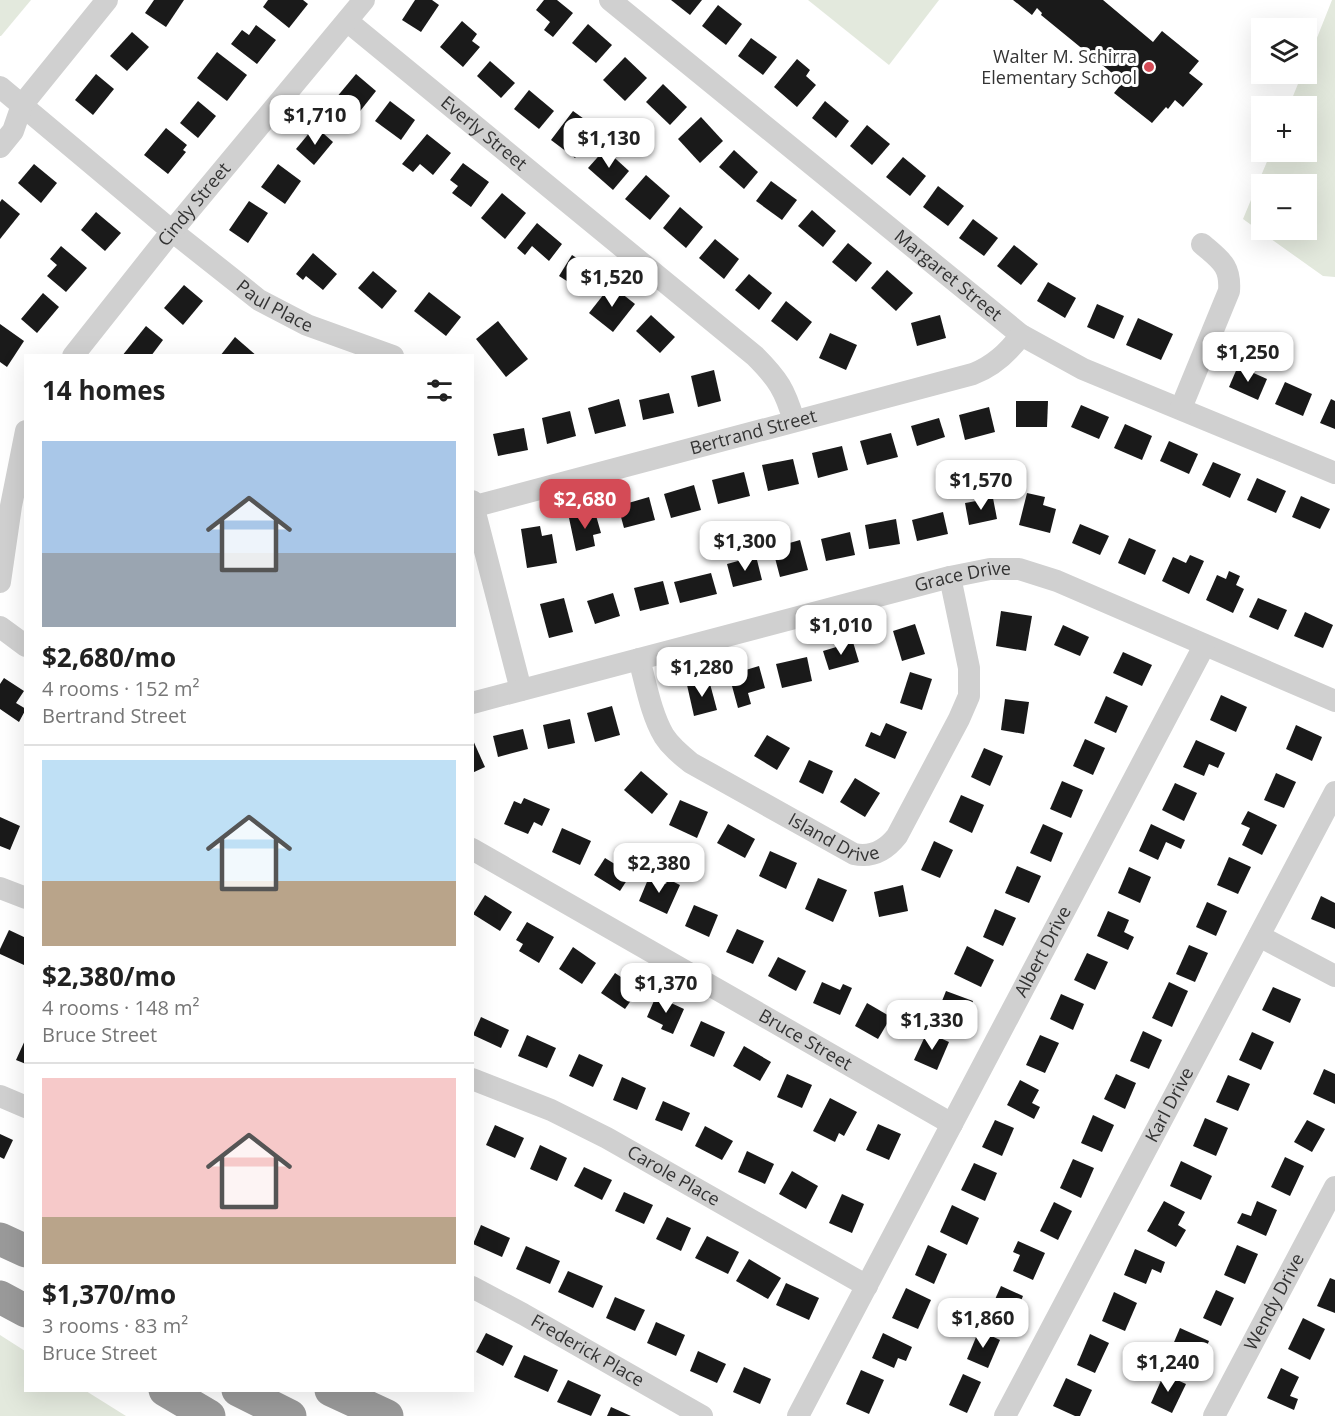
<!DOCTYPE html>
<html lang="en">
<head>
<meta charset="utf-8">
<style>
	body { margin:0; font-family:"Open Sans",sans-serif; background:#f6f6f6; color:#222; height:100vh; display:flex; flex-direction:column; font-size:22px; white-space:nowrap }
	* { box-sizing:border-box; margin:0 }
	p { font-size:20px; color:#767676 }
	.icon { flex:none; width:33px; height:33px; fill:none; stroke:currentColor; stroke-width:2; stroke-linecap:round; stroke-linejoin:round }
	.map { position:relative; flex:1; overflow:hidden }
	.sheet { position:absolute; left:24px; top:354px; width:450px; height:1038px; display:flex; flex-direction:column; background:#fff; border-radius:0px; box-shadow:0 6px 24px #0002 }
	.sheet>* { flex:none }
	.buttons { position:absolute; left:1251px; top:18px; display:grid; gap:12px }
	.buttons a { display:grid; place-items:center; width:66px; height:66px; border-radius:0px; background:#fff; box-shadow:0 6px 24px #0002; font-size:30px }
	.price { position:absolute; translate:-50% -51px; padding:0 14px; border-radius:12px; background:#fff; color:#222; font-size:20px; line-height:39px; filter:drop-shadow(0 2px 3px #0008) }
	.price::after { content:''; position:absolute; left:50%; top:36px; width:18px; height:14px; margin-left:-9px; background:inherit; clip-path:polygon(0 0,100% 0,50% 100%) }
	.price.on { background:#d44b56; color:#fff }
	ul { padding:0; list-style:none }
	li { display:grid; align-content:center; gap:12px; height:318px; padding:0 18px }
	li+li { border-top:2px solid #e0e0e0 }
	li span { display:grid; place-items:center; height:186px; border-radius:0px; color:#555 }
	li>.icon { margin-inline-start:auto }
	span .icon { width:108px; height:108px; fill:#fffc; stroke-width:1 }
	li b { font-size:26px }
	h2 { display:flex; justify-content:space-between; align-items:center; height:72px; padding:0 18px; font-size:26px }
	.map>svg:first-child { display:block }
</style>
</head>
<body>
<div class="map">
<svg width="1335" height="1416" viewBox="0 0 1335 1416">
	<rect width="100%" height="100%" fill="#fff"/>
	<g fill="#e3e9dd" fill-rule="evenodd">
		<polygon points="0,0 31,0 1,36 0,36"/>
		<polygon points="808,0 939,0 889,65"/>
		<path d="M1332,0H1335V277L1323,276L1243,219L1271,152H1306V106H1289L1302,74H1306L1307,63ZM1262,184H1306V230H1262Z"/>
		<polygon points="0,1335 25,1351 26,1390 86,1391 126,1416 0,1416"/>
	</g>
	<g fill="#1a1a1a">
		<polygon points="154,0 184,0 166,27 145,13"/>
		<polygon points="268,0 303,0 308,4 289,28 263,7"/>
		<polygon points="415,0 432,0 439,5 421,32 402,20"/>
		<polygon points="544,0 557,0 573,13 553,37 544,30 550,22 536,10"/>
		<polygon points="671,0 702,0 690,15"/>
		<polygon points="1013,0 1103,0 1153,42 1162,31 1199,61 1189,73 1203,84 1183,107 1175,100 1168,109 1166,107 1152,123 1114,93 1123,82 1041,15 1042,13 1037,8 1032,15"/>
		<polygon points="718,5 742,24 726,45 702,26"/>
		<polygon points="462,21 477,34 472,41 480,47 463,67 440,47"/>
		<polygon points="588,24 612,45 596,63 572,43"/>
		<polygon points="256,25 276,40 257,64 231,44 242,30 249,35"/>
		<polygon points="132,32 149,47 127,71 110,56"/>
		<polygon points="751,38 777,57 763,75 738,56"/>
		<polygon points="217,52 247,75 227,101 197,78"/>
		<polygon points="625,57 647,78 625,101 603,80"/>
		<polygon points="797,59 810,70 806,76 816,85 797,107 774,87"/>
		<polygon points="490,61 515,83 501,98 477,76"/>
		<polygon points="96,74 114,89 93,115 75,100"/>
		<polygon points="356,74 376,91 357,115 336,98"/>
		<polygon points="663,84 687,107 670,125 646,102"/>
		<polygon points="529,90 554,111 539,129 514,109"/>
		<polygon points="198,101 216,116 198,138 180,123"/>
		<polygon points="390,101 415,120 401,140 375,121"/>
		<polygon points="825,101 849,121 836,138 812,118"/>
		<polygon points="573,111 587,121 582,128 592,136 575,158 551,140"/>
		<polygon points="701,117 723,141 700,163 678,139"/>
		<polygon points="867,125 890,144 872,165 850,146"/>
		<polygon points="315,126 333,142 314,165 296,149"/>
		<polygon points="166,128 187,145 183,150 186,152 168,174 144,155"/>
		<polygon points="427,134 451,153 433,175 420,164 413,172 402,164"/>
		<polygon points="605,149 629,171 613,190 588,168"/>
		<polygon points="734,150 758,172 744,189 719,167"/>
		<polygon points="903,157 926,176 910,196 886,177"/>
		<polygon points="463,163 489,182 471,207 452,193 458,186 450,180"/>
		<polygon points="34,164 57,183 41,203 18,183"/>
		<polygon points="278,164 301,181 285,204 261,187"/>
		<polygon points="646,175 670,196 650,220 625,199"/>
		<polygon points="771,181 797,200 782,220 756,201"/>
		<polygon points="938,186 964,206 948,226 923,207"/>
		<polygon points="502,193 526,213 505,239 481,218"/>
		<polygon points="2,199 20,214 0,239 0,202"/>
		<polygon points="249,201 268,213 248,243 229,230"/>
		<polygon points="680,207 703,227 686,248 663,228"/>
		<polygon points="812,210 836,231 823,247 798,226"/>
		<polygon points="96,212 121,233 105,251 81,230"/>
		<polygon points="973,219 998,238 984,256 959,238"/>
		<polygon points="537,223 562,244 549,261 532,246 525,255 517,248"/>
		<polygon points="715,239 739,259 724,279 699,258"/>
		<polygon points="848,243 872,263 856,282 832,262"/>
		<polygon points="1014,245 1038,264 1021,285 997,266"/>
		<polygon points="61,246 87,268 66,292 47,276 57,265 50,259"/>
		<polygon points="313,253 337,274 323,290 306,276 303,280 296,274"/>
		<polygon points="572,255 597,271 584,292 559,276"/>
		<polygon points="887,270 913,293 896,311 871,288"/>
		<polygon points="373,271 397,291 382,309 358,288"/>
		<polygon points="749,274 772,293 759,310 735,290"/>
		<polygon points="1048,282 1076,298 1065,318 1037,301"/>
		<polygon points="184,285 203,301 183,325 164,308"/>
		<polygon points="611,285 635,304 613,332 589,313"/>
		<polygon points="429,292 461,317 446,336 414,311"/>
		<polygon points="43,293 59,307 37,333 21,319"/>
		<polygon points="786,301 812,322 797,341 771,321"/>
		<polygon points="1097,304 1124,316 1114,339 1087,327"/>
		<polygon points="651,315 675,337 660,353 636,331"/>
		<polygon points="940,315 946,338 917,346 911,323"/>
		<polygon points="1138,318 1173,334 1161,360 1126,345"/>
		<polygon points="498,321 528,359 506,377 476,339"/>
		<polygon points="0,324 24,341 7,367 0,362"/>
		<polygon points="146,326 163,340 151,356 122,356"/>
		<polygon points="830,333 857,345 846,370 819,358"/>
		<polygon points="235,337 257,356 220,356"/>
		<polygon points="1238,366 1267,379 1258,400 1229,387"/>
		<polygon points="714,370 721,401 698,407 691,376"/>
		<polygon points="1285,382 1312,394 1303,416 1275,404"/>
		<polygon points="669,393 674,413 643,420 639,400"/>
		<polygon points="619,399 626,426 595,434 588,408"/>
		<polygon points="1331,399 1335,401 1335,429 1320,423"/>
		<polygon points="1016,401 1048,401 1047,427 1016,427"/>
		<polygon points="1081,405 1109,417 1099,439 1071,427"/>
		<polygon points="989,407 995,432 965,440 959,415"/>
		<polygon points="570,411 576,436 547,444 542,418"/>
		<polygon points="939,418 945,437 917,446 911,426"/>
		<polygon points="1125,424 1152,436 1142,460 1114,448"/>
		<polygon points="524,428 528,450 498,456 493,434"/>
		<polygon points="891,433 898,457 867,465 860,441"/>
		<polygon points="1169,441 1198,454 1189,474 1160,461"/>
		<polygon points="842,446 848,470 818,478 812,453"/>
		<polygon points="793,459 799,484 768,491 762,465"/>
		<polygon points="1213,462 1241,474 1230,498 1202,485"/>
		<polygon points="744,472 750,496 718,504 712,480"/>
		<polygon points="1257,478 1286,491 1276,513 1247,500"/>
		<polygon points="694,485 701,510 671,518 664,494"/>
		<polygon points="1027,493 1045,497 1043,505 1056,509 1050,533 1019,525"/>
		<polygon points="1301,496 1330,509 1320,529 1292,517"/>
		<polygon points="649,497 655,520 624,528 618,506"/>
		<polygon points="993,498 997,519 969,525 965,503"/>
		<polygon points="595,512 601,533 593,535 595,546 576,551 569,518"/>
		<polygon points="943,512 948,534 917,541 912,520"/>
		<polygon points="896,519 900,544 869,549 865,525"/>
		<polygon points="1080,524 1109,536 1100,555 1072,543"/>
		<polygon points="540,526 542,536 552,534 557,563 527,568 521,529"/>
		<polygon points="850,532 855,555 826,561 821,539"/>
		<polygon points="1129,538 1156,550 1145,575 1118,563"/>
		<polygon points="800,540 808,570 780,577 775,558 788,554 786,544"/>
		<polygon points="1190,555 1204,561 1189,594 1162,581 1173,557 1186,563"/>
		<polygon points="756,556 762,580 733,587 727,564"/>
		<polygon points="1229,571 1240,576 1236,585 1244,589 1233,613 1206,600 1217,575 1226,579"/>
		<polygon points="711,573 717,594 680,603 674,582"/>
		<polygon points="663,581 669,604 640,611 634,588"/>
		<polygon points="613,593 620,616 595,624 587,601"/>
		<polygon points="564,598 573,632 549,638 540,604"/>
		<polygon points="1258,598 1287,610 1278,630 1249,617"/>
		<polygon points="1001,611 1032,616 1026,651 996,646"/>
		<polygon points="1305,612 1333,625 1323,648 1294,636"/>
		<polygon points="915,624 925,654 902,661 893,631"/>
		<polygon points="1063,625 1089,637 1080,656 1054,645"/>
		<polygon points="853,642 859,662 829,670 823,651"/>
		<polygon points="1123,652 1152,665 1142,686 1113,673"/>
		<polygon points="807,657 812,681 782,688 776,664"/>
		<polygon points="759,666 765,688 748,693 751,704 738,708 729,675"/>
		<polygon points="910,672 932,679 922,710 900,703"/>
		<polygon points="4,678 24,691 16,703 26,709 19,722 0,709 0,684"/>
		<polygon points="709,680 717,710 694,716 687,685"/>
		<polygon points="1221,695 1247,707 1236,732 1210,720"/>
		<polygon points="1106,696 1128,706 1116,733 1094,723"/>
		<polygon points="1005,699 1029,702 1024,734 1001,730"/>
		<polygon points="612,706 620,735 595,742 587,713"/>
		<polygon points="570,719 575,743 548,749 543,725"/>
		<polygon points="886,723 907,732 895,759 865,746 871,732 880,736"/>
		<polygon points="1296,725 1322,737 1312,761 1286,749"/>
		<polygon points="523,729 528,749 498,757 493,736"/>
		<polygon points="767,735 790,748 777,770 754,756"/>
		<polygon points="472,738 485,767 472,773"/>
		<polygon points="1085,739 1105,748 1093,775 1073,766"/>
		<polygon points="1196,740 1225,753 1218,768 1209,764 1204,776 1183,767"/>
		<polygon points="984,748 1003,756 990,786 971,777"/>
		<polygon points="809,760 833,771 823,794 799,782"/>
		<polygon points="641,771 668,794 652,814 624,790"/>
		<polygon points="1276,773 1296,782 1284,808 1264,800"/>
		<polygon points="855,778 880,793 865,817 840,802"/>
		<polygon points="1062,781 1083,790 1071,818 1050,809"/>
		<polygon points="1175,783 1197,793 1184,821 1162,810"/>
		<polygon points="961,795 984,805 972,833 949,822"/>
		<polygon points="524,798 550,809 542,826 534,822 528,834 504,824 514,801 521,804"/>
		<polygon points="680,800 708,812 697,838 669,825"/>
		<polygon points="1248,811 1277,825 1262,855 1242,845 1250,828 1241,824"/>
		<polygon points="0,817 20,826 10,850 0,846"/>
		<polygon points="728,824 755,839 745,858 717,843"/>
		<polygon points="1043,824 1063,833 1051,862 1030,853"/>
		<polygon points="1151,824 1185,840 1181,849 1166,842 1158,860 1139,851"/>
		<polygon points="562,828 591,841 580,865 552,852"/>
		<polygon points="934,841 953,850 940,878 921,870"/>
		<polygon points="770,851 797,863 786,889 759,876"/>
		<polygon points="1229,857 1251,867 1238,894 1217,885"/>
		<polygon points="605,858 631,874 620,891 594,875"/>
		<polygon points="1017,866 1041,876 1029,903 1005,893"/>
		<polygon points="1129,867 1151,877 1140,903 1118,893"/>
		<polygon points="649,877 666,884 668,879 680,885 667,914 639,901"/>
		<polygon points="818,878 847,890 833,922 805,909"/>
		<polygon points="903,885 908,911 879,917 874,892"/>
		<polygon points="485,895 512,912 500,931 473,914"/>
		<polygon points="1321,896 1335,903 1335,929 1311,919"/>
		<polygon points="1207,902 1227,911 1216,936 1196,927"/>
		<polygon points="694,905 718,915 709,937 685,926"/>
		<polygon points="995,909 1016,918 1003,946 983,937"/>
		<polygon points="1108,911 1129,920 1124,932 1134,937 1128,950 1097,936"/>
		<polygon points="527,922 554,937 539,963 519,951 523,944 516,940"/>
		<polygon points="737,929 764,941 753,964 726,952"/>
		<polygon points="9,930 26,938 24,965 0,954 0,949"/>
		<polygon points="1189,945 1208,953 1195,982 1176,974"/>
		<polygon points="967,946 994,960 981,987 954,974"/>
		<polygon points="573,947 596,963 582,984 559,969"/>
		<polygon points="1087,953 1108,962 1095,990 1074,980"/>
		<polygon points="778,957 806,971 796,991 768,976"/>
		<polygon points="615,973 639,989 625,1009 601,993"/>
		<polygon points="822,982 840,990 843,984 852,988 840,1015 813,1003"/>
		<polygon points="1169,982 1188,991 1172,1027 1152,1018"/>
		<polygon points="1273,987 1301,999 1290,1023 1262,1010"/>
		<polygon points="946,991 973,1001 962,1030 942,1022 949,1004 942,1001"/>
		<polygon points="1061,994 1084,1004 1073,1030 1050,1019"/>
		<polygon points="656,996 684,1009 673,1034 661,1029 663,1025 647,1017"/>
		<polygon points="867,1003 891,1017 878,1039 855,1026"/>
		<polygon points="481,1017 509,1030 501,1048 473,1035"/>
		<polygon points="701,1021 725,1032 714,1057 690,1046"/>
		<polygon points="1143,1031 1162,1040 1149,1069 1130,1061"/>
		<polygon points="927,1032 949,1042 937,1070 914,1060"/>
		<polygon points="1252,1032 1274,1042 1261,1070 1239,1060"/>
		<polygon points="527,1035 556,1048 547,1068 518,1056"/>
		<polygon points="1040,1035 1059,1043 1045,1073 1026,1065"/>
		<polygon points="26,1038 26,1064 16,1060"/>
		<polygon points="744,1046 771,1062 760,1081 733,1066"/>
		<polygon points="579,1054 603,1065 593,1087 569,1076"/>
		<polygon points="1324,1069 1335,1074 1335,1104 1313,1094"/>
		<polygon points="787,1074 812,1085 802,1108 777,1097"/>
		<polygon points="1116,1074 1136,1083 1125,1109 1104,1099"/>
		<polygon points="1228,1075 1250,1084 1238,1111 1216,1102"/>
		<polygon points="622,1077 646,1088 637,1110 613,1100"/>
		<polygon points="1020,1080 1039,1090 1032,1103 1040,1107 1034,1119 1007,1105"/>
		<polygon points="830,1098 857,1112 844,1136 839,1133 835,1142 813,1131"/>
		<polygon points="663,1101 690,1113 682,1131 655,1120"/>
		<polygon points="1093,1115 1114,1125 1102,1152 1081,1143"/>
		<polygon points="1205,1118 1228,1128 1216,1156 1193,1146"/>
		<polygon points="995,1120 1014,1128 1002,1156 982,1147"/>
		<polygon points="1307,1120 1325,1129 1312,1152 1294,1142"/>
		<polygon points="878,1124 901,1134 889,1160 866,1150"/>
		<polygon points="495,1125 524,1138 515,1158 486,1145"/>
		<polygon points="705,1126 733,1141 722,1160 695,1146"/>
		<polygon points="0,1134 13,1140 4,1159 0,1157"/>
		<polygon points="540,1145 567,1158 557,1181 530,1169"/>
		<polygon points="747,1151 774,1164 765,1184 738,1172"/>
		<polygon points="1285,1157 1304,1166 1290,1196 1271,1187"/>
		<polygon points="1073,1159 1094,1168 1081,1198 1060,1188"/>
		<polygon points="1181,1161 1212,1176 1201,1200 1170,1186"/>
		<polygon points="974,1163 997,1173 985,1201 961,1190"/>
		<polygon points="584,1167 612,1180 602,1200 574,1186"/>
		<polygon points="792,1171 818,1186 806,1209 779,1194"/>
		<polygon points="624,1192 653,1205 644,1224 615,1211"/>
		<polygon points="842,1194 864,1204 852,1233 829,1223"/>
		<polygon points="1164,1201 1185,1212 1178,1225 1186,1230 1176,1247 1147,1231"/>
		<polygon points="1257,1201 1277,1210 1266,1236 1237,1223 1242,1213 1251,1216"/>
		<polygon points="1054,1202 1072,1211 1058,1240 1040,1231"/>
		<polygon points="952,1205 979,1218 967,1245 940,1232"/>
		<polygon points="667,1217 691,1228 681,1251 656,1239"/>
		<polygon points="481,1225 510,1238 502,1257 473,1244"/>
		<polygon points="707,1236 739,1252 728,1274 695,1258"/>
		<polygon points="1018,1241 1045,1253 1033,1280 1013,1271 1020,1255 1013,1252"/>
		<polygon points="928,1245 947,1254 934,1284 915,1275"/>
		<polygon points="1237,1245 1258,1254 1245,1284 1224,1275"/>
		<polygon points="526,1246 560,1261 550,1284 516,1269"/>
		<polygon points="1135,1249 1165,1262 1161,1273 1152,1269 1146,1284 1124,1275"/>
		<polygon points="749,1259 781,1278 768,1299 736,1281"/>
		<polygon points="568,1271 603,1286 593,1308 558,1292"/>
		<polygon points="1330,1278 1335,1280 1335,1313 1317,1306"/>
		<polygon points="786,1283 819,1298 809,1320 776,1305"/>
		<polygon points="1001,1286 1023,1296 1011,1325 988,1315"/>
		<polygon points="906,1288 931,1300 918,1329 892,1318"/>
		<polygon points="1216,1290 1234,1298 1221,1326 1203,1318"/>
		<polygon points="1114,1292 1137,1303 1125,1331 1102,1321"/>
		<polygon points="615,1297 645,1310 635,1331 606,1318"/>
		<polygon points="1303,1318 1325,1329 1310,1360 1288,1349"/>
		<polygon points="656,1322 685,1335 676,1356 647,1343"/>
		<polygon points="1180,1328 1209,1341 1198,1367 1169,1354"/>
		<polygon points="979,1330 1000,1340 988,1368 967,1359"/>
		<polygon points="486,1333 513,1346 503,1366 476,1352"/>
		<polygon points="883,1333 912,1347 906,1361 898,1358 894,1368 872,1358"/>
		<polygon points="1090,1334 1109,1343 1095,1373 1077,1365"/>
		<polygon points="698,1351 726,1364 717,1383 690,1371"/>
		<polygon points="524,1355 558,1370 548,1392 514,1377"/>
		<polygon points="744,1367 771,1379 760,1404 733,1392"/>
		<polygon points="1281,1368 1299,1377 1290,1396 1298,1399 1294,1410 1267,1398"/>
		<polygon points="861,1370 884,1380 869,1414 846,1404"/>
		<polygon points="963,1374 981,1382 967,1413 949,1405"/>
		<polygon points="1164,1374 1186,1384 1172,1413 1151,1403"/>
		<polygon points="1066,1378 1092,1390 1080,1416 1075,1416 1053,1406"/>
		<polygon points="568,1380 601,1395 591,1416 557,1402"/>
		<polygon points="611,1407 631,1416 607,1416"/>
	</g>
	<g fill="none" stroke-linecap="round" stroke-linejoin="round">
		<g stroke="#d0d0d0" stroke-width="22">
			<path id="s1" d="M610,0L1021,335L1083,369L1335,473"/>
			<path id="s2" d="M347,21L755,356C778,379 785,390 794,421"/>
			<path id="s3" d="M0,87L172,231L259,300L307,325L393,356"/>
			<polyline points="0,147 13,131 22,105 107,0"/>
			<path id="s4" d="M73,356L172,231L364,0"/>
			<path d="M1181,408L1229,291C1231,265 1220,260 1202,244"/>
			<polyline points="472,501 521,690"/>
			<path id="s5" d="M472,507L973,374C994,366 1008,353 1021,335"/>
			<polyline points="0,582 11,506 26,431"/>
			<polyline points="0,627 26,646"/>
			<path id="s6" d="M639,659C646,684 651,714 664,736C671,747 681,755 691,763L854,854C872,858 886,850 897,836L959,719L969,696V668L950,577"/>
			<path id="s7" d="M472,703L950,577L990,569H1019L1057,581L1335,701"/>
			<path id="s8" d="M472,849L952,1124"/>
			<polyline points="0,888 26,898"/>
			<polyline points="1259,936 1335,976"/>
			<path id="s9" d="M472,1079L551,1110L607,1138L867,1286"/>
			<polyline points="0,1096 26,1107"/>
			<path id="s10" d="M472,1287L523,1314L702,1416"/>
			<path id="s11" d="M798,1416L1204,646"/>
			<path id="s12" d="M1005,1416L1335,792"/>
			<path id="s13" d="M1214,1416L1335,1187"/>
		</g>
		<g stroke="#9a9a9a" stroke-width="33">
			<polyline points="0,1239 26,1251"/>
			<polyline points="0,1297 26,1311"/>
			<polyline points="165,1390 209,1416"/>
			<polyline points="238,1390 290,1416"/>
			<polyline points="331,1390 387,1416"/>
		</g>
	</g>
	<circle fill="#d44b56" stroke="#fff" stroke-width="2" cx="1149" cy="67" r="6"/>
	<g text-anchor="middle" stroke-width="6" stroke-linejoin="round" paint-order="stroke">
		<g font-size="18" fill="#333" stroke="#fff" text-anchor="end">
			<text x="1137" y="63">Walter M. Schirra<tspan x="1137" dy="21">Elementary School</tspan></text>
		</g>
		<g font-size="18" fill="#333" stroke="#fff">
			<text dy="6" stroke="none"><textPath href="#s2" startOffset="177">Everly Street</textPath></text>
			<text dy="6" stroke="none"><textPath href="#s4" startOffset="194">Cindy Street</textPath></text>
			<text dy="6" stroke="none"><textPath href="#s1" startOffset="436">Margaret Street</textPath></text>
			<text dy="6" stroke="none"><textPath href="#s3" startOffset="352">Paul Place</textPath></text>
			<text dy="6" stroke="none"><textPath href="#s5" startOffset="291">Bertrand Street</textPath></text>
			<text dy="6" stroke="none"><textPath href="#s7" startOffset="507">Grace Drive</textPath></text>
			<text dy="6" stroke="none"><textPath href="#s6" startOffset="282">Island Drive</textPath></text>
			<text dy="6" stroke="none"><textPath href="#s11" startOffset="525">Albert Drive</textPath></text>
			<text dy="6" stroke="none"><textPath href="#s8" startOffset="384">Bruce Street</textPath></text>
			<text dy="6" stroke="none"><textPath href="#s12" startOffset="352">Karl Drive</textPath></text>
			<text dy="6" stroke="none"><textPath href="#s9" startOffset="224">Carole Place</textPath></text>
			<text dy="6" stroke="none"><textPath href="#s13" startOffset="129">Wendy Drive</textPath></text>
			<text dy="6" stroke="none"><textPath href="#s10" startOffset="132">Frederick Place</textPath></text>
		</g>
	</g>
</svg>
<div class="buttons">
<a><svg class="icon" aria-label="layers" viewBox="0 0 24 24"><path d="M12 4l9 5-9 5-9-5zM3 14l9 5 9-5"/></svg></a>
<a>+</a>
<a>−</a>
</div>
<b class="price" style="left:315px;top:146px">$1,710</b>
<b class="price" style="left:609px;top:169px">$1,130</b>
<b class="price" style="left:612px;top:308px">$1,520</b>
<b class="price" style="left:1248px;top:383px">$1,250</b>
<b class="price" style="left:981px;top:511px">$1,570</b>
<b class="price on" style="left:585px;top:530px">$2,680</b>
<b class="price" style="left:745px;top:572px">$1,300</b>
<b class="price" style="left:841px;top:656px">$1,010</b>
<b class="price" style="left:702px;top:698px">$1,280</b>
<b class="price" style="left:659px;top:894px">$2,380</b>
<b class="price" style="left:666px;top:1014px">$1,370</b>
<b class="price" style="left:932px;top:1051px">$1,330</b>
<b class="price" style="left:983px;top:1349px">$1,860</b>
<b class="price" style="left:1168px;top:1393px">$1,240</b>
<section class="sheet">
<h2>14 homes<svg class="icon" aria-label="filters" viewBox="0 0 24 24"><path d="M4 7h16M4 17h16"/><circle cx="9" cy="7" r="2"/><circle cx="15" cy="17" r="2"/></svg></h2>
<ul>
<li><span style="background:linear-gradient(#a9c7e8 60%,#9aa5b1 0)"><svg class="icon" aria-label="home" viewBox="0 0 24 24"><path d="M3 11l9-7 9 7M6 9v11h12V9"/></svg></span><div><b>$2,680/mo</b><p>4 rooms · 152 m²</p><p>Bertrand Street</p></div></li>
<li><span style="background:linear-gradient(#bfe0f5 65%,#b9a48a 0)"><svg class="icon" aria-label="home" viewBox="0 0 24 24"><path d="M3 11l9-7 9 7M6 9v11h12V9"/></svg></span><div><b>$2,380/mo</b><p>4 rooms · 148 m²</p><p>Bruce Street</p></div></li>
<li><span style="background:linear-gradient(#f6c9c9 75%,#b9a48a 0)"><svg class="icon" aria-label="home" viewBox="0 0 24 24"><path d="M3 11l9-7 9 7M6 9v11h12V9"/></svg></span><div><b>$1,370/mo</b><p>3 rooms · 83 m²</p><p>Bruce Street</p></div></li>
</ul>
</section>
</div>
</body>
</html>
